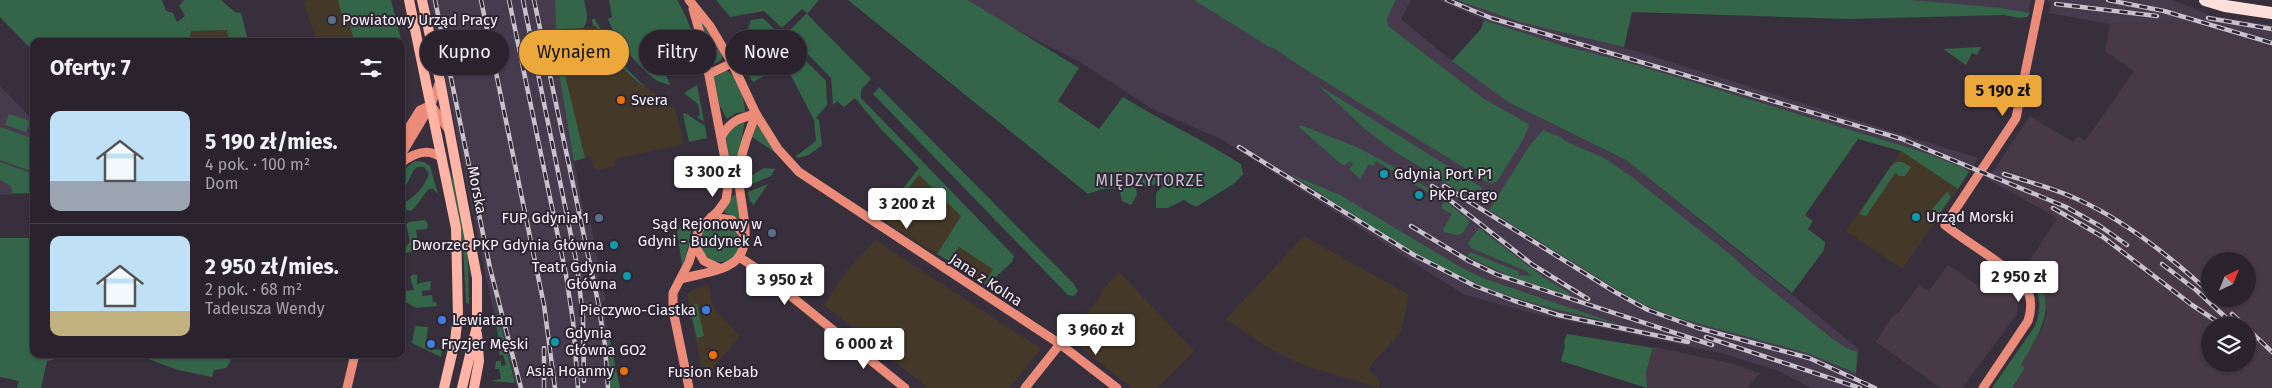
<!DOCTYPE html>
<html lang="pl">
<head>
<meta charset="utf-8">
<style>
	body { margin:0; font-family:"Fira Sans",sans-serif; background:#322b36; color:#f1f3f6; height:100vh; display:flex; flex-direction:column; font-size:19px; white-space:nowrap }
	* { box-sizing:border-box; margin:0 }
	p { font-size:16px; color:#a5a4aa }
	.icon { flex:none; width:28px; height:28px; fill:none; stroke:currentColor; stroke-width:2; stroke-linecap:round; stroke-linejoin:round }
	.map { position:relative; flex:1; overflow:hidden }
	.sheet { position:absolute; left:30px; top:38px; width:375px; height:320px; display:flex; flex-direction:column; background:#2a232e; border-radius:10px; box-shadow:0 1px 4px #0004,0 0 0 1px #46404a }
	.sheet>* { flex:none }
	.hud { position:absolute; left:420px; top:30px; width:475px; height:45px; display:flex; gap:10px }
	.needle { width:32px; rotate:43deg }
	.fabs { position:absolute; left:2201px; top:252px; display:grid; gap:10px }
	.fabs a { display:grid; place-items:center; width:55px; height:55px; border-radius:50%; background:#2a232e; box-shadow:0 1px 4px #0004,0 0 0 1px #46404a; font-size:25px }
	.price { position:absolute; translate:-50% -42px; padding:0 11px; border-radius:5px; background:#fff; color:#222; font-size:16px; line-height:32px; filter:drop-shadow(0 1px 2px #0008) }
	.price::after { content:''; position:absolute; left:50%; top:30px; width:15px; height:11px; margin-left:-8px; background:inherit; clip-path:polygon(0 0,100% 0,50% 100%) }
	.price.current { background:#eda83b; color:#111 }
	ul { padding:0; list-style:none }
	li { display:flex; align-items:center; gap:15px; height:125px; padding:0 20px }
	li+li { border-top:1px solid #46404a }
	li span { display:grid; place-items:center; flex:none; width:140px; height:100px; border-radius:10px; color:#555 }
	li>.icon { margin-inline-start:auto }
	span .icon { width:60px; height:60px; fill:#fffc; stroke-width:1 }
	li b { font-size:21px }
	h2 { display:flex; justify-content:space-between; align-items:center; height:60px; padding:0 20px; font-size:21px }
	.tag { padding:0 18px; border-radius:22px; background:#2a232e; box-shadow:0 1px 4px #0004,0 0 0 1px #46404a; font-size:18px; line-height:45px }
	.tag.current { background:#eda83b; color:#111 }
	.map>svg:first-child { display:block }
</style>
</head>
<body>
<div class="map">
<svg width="2272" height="388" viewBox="0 0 2272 388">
	<rect width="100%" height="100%" fill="#382f3d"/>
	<g fill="#443929">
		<polygon points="310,0 344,0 355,41 317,41 303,2"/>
		<polygon points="596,26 610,50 625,70 636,81 658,95 657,98 675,108 684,144 615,159 615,166 598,170 593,167 590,156 585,158 565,75 562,29"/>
		<polygon points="227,30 229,41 189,41 190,31"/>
		<polygon points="1901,151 1958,189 1902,269 1846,231"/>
		<polygon points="919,175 961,215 937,254 883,220"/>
		<polygon points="1304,236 1409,295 1401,332 1369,367 1369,370 1380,380 1379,388 1303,365 1265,346 1226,319"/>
		<polygon points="875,240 1041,349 1009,388 928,388 824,305 846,272"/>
		<polygon points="959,247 994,269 984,284 949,261"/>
		<polygon points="1119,272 1194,351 1157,388 1132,388 1073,341 1082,326 1081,319 1102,295 1100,293"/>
		<polygon points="709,285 713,308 740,336 709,373 701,366 687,295 693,290"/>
	</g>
	<g fill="#483947" fill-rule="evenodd">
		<path d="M2190,22L2272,48V388H2012L2025,369L2021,365L2043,326L2047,313L2034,276L2025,268L2056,220L2054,216L2007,190L2015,175L1999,168L1997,165L2030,116L2073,142L2078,136L2085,141L2134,71L2105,51L2110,24ZM2210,261H2248V299H2210ZM2210,326H2248V364H2210Z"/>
		<polygon points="1948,265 1986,291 1997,277 2011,286 2018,300 2017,314 1962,388 1941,388 1876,342 1892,317 1899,312 1919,285 1929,291"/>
		<polygon points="1654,347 1730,363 1760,373 1747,388 1647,388 1646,372"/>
	</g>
	<g fill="#463a4d">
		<polygon points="429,0 557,0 565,75 585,158 574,161 584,213 587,220 590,220 601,275 598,276 599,282 602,282 606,300 602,302 619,388 517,388 498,315 494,315"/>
		<polygon points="968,0 1411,0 1401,19 1452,61 1508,102 1626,160 1859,349 1854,388 1811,388 1779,371 1725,354 1536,314 1463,294 1221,139 1152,109 1082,63 1001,22"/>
		<polygon points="1438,0 2031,0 2028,15 2024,15 1631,12 1623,47 1978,158 1969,172 1962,167 1920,151 1620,60 1567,47 1484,20"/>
		<polygon points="2048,0 2172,0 2212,16 2272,25 2272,48 2190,22 2110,24 2049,13 2051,3 2048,2"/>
		<polygon points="0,86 34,121 34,193 0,195"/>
		<polygon points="1997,165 1999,168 2015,175 2007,190 1987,179"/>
	</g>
	<g fill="#346549">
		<polygon points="0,0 162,0 166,11 173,13 177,22 185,16 179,6 184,0 221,0 235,12 241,13 248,41 229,41 227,30 191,31 189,41 34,41 34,52 0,17"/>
		<polygon points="338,0 391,0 402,43 354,41 348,16 343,19"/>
		<path d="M555,0H584C586,10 590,20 583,28L562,29L565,75L585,158L574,161L557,61Z"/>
		<path d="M609,0H677C686,14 704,56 699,72L690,76C691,57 672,39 656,31C646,34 640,38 639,49L667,77L670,85C666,84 660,82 656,80C639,68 614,38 608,19L612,17Z"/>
		<polygon points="716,0 819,0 807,14 871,79 861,90 861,98 1014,256 1012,262 987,285 984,284 993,269 959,247 949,261 937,254 961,216 919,175 883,220 880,218 919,168 879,127 855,98 844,107 837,101 833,105 831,78 787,33 807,13 802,9 782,28 764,11 730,17"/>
		<path d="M848,0H968L1079,68L1058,101L1099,129L1123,97C1162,121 1203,140 1241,164L1243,174L1235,183L1196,207L1184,200L1168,208H1156V193L1163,186L1159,182L1148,188L1142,185L1138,178L1135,179L1137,195L1131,205L1122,201L1119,188L1102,189L1088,194Z"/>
		<polygon points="1194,0 1396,0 1387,18 1388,26 1484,99 1527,123 1529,126 1523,140 1498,180 1492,184 1487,182 1300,66 1274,48 1269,47"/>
		<polygon points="1457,0 1911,0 2001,8 2030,13 2027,17 2020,18 2004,15 1849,19 1632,12 1624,47 1520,22"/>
		<polygon points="697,15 723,55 721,60 715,64 711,63"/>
		<path d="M594,18L622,64L645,87C622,72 609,50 596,26H593L592,20Z"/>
		<polygon points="763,18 826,81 827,105 816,118 819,120 822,145 809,155 797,158 796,156 816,141 814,120 785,64 753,82 740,60 745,37 751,20"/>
		<polygon points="1484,20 1567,47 1620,60 1920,151 1962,167 1969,172 1958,189 1901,151 1858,139 1805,215 1813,221 1808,229 1825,242 1824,250 1792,293 1626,160 1508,102 1452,61 1481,29"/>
		<polygon points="1981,47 1977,55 1972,53 1966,65 1943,49"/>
		<path d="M725,70C738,74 745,100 745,112L736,113L727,119L720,106L713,76Z"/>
		<polygon points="697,85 704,122 697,117 700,115 698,104 684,93"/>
		<polygon points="1318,85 1481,187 1486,195 1481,204 1394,151 1365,129"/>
		<polygon points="879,87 1074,284 1078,291 1074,296 1068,295 873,94"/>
		<polygon points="685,113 705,126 707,138 689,142 683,114"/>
		<polygon points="9,114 30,121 26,132 5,125"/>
		<polygon points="745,121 734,179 733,179 726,137 733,126"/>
		<polygon points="754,123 760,128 776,153 752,137"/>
		<polygon points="1301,125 1359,148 1405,173 1402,177 1376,161 1373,166 1369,164 1360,179 1349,169 1353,164 1350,161 1345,165 1342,165 1299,127"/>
		<polygon points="0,127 34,139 34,172 0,160"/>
		<polygon points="1543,130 1562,138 1565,141 1604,158 1632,177 1732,256 1755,277 1833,339 1846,348 1857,352 1856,373 1807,353 1675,317 1647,306 1621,292 1489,210 1530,145"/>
		<path d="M415,161L424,162L430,166L438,194L433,189H429C422,195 418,207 410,211L401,208V205C415,196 424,189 429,173L424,167H417L413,171L404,190L401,188C401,177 405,166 415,161Z"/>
		<polygon points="0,162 34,174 34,193 12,193 11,186 0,180"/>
		<polygon points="1896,162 1902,162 1911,167 1905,176 1899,176 1895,173 1866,216 1859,214 1891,166"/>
		<polygon points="448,166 458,193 468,250 469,304 466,303 463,246"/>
		<polygon points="764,168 775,169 771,176 745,187 749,177"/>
		<path d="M1290,174L1340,195L1462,268L1485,279L1621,325C1570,313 1519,302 1471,281C1407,253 1349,211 1290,174Z"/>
		<polygon points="1406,175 1431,190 1468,219 1469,223 1463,233 1457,235 1444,232 1443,229 1452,214 1441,208 1444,202 1404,178"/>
		<polygon points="768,184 753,206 752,202 750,202 748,192"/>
		<polygon points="1947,192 1951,197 1936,218 1937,214 1932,209"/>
		<polygon points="736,195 741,220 724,212 732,196"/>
		<polygon points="425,220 428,224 427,229 416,230 419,251 405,253 406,247 410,241 406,224 409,222"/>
		<path d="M696,222C687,236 690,251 682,265L677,231L682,226Z"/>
		<circle cx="720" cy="242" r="20"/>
		<polygon points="1479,228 1543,277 1569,293 1570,296 1509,276 1467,256 1470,252 1519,272 1519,275 1532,276 1526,271 1471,248 1468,243"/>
		<polygon points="0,238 34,238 34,354 78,354 47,361 41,388 17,388 19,381 0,377"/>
		<path d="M2025,268C2063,301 2041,329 2021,365L2025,368L2012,388H1992L2035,326C2043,306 2041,286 2022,272Z"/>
		<polygon points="413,274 417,275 417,285 419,283 431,281 430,290 422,291 422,296 432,295 433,302 436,302 437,306 416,308 401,299 401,294 405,291 414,290 410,277"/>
		<polygon points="697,304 704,336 697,338 689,306"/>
		<polygon points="498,314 515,383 490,381 501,379 499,369 495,369 496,361 501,361 501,366 506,365 503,355 499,355 499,340 494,315"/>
		<polygon points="415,326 428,327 425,347 432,351 433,349 442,350 441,357 412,343"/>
		<polygon points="607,326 619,383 620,388 610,388"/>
		<polygon points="1567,334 1653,348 1646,372 1647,388 1561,361 1565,346 1564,342"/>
		<polygon points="135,354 232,354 233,357 226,368 214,370 212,377 178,370"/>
	</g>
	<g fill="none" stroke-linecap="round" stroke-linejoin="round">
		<g stroke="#eb8b79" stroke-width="9">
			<polyline points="689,0 710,26 732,63 756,114 778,149 799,172 1060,344 1117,388"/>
			<polyline points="709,74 732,63"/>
			<polyline points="431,105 448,129"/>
			<path d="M721,137C730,121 739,118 756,114"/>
			<polyline points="401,140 420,110 431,105"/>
			<polyline points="401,155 431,105 440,81"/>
			<path d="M401,163C414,153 428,147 442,158"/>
			<polyline points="711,217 732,220 744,235"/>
			<polyline points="694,244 704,261 719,268"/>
			<polyline points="739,257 756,268 905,388"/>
			<path d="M681,279C697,274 722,272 735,261C757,242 736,196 739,172C741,152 749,132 756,114"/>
			<polyline points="347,388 355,354"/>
			<polyline points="689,388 673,310 673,293 689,262 699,229 718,211 726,200 729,180 703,44 693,9"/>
			<polyline points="1025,388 1060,344"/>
			<path d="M1983,388L2028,321C2032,309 2032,298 2026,287C2016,271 1963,240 1945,225L2016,118L2040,0"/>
		</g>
		<g stroke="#ffb4a6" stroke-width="10">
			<polyline points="409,0 456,228 458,316 455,341 444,388"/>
			<polyline points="422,0 440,81 477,278 477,326 462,388"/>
			<polyline points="474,388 479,361 477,334"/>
		</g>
		<polyline stroke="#fedfd9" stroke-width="12" points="2205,0 2225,6 2272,13"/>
		<defs>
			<g id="rail">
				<polyline points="435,0 490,268 521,388"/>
				<polyline points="481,0 544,305 555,388"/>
				<polyline points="509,0 566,275 573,321 578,388"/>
				<polyline points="523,0 577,265 583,318 584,381"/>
				<polyline points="534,0 598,302 605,345 608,388"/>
				<polyline points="1447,0 1491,18 1902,139 2066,207 2100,226 2127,245"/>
				<polyline points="2108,0 2164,11 2272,43"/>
				<polyline points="2056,4 2157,16"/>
				<polyline points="2208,18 2272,29"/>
				<polyline points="1239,147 1414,255 1475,286 1515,301 1558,315 1688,342"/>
				<path d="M2004,174C2029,182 2053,188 2077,199C2124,220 2172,258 2210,293"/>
				<polyline points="1432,186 1448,196"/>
				<polyline points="1444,186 1615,292 1648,310 1698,328 1809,358 1875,388"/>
				<polyline points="1442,194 1533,265 1588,299"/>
				<polyline points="2053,208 2103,237 2192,305 2224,326"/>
				<polyline points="1411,226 1469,261 1498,275 1712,345"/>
				<polyline points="2162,264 2196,290 2235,326"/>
				<polyline points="2232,314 2245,326"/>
				<polyline points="2248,329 2272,352"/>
				<polyline points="1706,337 1860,388"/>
				<polyline points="544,348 544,388"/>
			</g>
		</defs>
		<use href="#rail" stroke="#c8c2cc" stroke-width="4.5"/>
		<use href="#rail" stroke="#2e2533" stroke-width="2.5" stroke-dasharray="8" stroke-linecap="butt"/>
	</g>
	<g fill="#5c6f8a" stroke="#2e2533" stroke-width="2">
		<circle cx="332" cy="20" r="5"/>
		<circle cx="599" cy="218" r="5"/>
		<circle cx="772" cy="233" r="5"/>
	</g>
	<g fill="#e8710a" stroke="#2e2533" stroke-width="2">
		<circle cx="621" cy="100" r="5"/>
		<circle cx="713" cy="355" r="5"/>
		<circle cx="624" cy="371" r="5"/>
	</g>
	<g fill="#0f9aa8" stroke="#2e2533" stroke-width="2">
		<circle cx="1384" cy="174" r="5"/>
		<circle cx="1419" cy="195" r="5"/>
		<circle cx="1916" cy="217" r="5"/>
		<circle cx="614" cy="245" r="5"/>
		<circle cx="627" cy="276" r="5"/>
		<circle cx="555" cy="342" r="5"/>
	</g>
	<g fill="#3f7fe0" stroke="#2e2533" stroke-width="2">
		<circle cx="706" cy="310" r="5"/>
		<circle cx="442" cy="320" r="5"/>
		<circle cx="431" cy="344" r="5"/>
	</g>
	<g text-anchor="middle" stroke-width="4" stroke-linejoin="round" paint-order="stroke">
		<g font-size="15" fill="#f7f2fb" stroke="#2e2533" text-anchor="start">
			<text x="342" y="25">Powiatowy Urząd Pracy</text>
			<text x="631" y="105">Svera</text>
			<text x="1394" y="179">Gdynia Port P1</text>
			<text x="1429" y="200">PKP Cargo</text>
			<text x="1926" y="222">Urząd Morski</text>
			<text x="589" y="223" text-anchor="end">FUP Gdynia 1</text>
			<text x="762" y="229" text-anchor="end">Sąd Rejonowy w<tspan x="762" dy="17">Gdyni - Budynek A</tspan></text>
			<text x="604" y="250" text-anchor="end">Dworzec PKP Gdynia Główna</text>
			<text x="617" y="272" text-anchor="end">Teatr Gdynia<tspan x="617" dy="17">Główna</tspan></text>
			<text x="696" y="315" text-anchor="end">Pieczywo-Ciastka</text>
			<text x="452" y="325">Lewiatan</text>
			<text x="565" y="338">Gdynia<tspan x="565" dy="17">Główna GO2</tspan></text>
			<text x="441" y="349">Fryzjer Męski</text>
			<text x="614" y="376" text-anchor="end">Asia Hoanmy</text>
			<text x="713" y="377" text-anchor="middle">Fusion Kebab</text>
		</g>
		<g font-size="15" fill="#f7f2fb" stroke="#2e2533">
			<text transform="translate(477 190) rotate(79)" y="5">Morska</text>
			<text transform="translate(986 280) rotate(33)" y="5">Jana z Kolna</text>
		</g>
		<g font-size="16" letter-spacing="1" fill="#c9bfd0" stroke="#2e2533">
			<text x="1150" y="186">MIĘDZYTORZE</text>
		</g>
	</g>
</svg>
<div class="fabs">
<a><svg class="needle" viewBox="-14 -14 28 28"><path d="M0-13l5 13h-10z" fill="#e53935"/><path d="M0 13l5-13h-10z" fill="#a5a4aa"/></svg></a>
<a><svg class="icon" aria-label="layers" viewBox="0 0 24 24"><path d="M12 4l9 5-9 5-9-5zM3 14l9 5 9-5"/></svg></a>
</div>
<b class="price current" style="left:2003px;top:117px">5 190 zł</b>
<b class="price" style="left:713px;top:198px">3 300 zł</b>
<b class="price" style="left:907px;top:230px">3 200 zł</b>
<b class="price" style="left:2019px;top:303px">2 950 zł</b>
<b class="price" style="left:785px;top:306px">3 950 zł</b>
<b class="price" style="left:1096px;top:356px">3 960 zł</b>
<b class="price" style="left:864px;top:370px">6 000 zł</b>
<div class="hud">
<a class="tag">Kupno</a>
<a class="tag current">Wynajem</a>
<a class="tag">Filtry</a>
<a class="tag">Nowe</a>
</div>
<section class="sheet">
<h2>Oferty: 7<svg class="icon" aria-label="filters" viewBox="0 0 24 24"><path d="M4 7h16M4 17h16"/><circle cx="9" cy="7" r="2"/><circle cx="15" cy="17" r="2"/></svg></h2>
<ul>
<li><span style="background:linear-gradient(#bfe0f5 70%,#9aa5b1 0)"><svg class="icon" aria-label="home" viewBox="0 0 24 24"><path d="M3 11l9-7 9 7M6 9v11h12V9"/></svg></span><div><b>5 190 zł/mies.</b><p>4 pok. · 100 m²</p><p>Dom</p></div></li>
<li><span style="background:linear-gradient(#bfe0f5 75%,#c2b280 0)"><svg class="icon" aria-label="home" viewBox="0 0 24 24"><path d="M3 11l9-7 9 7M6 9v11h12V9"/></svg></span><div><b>2 950 zł/mies.</b><p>2 pok. · 68 m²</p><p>Tadeusza Wendy</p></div></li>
</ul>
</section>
</div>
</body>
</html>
